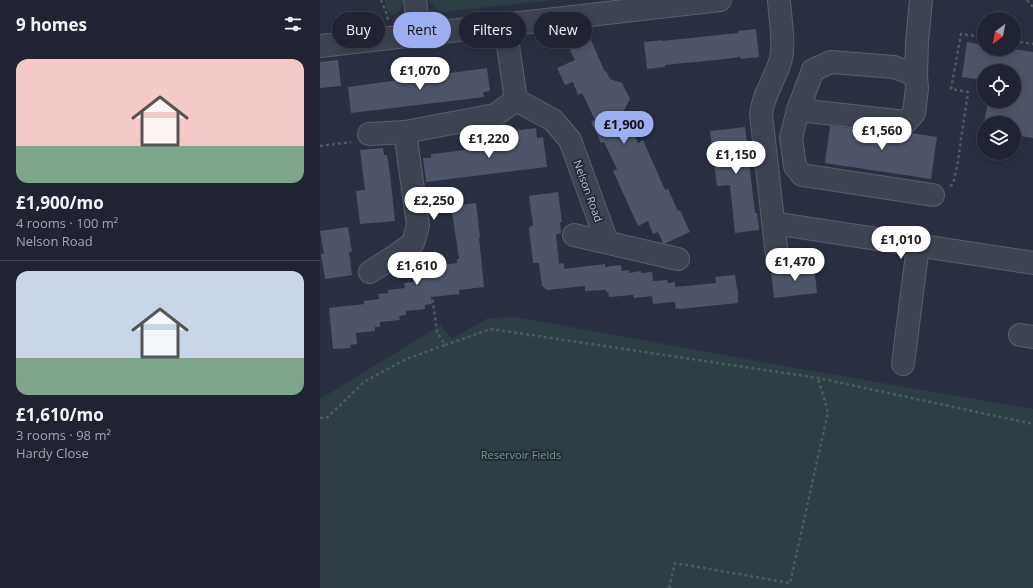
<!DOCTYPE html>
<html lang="en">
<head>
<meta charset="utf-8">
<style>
	body { margin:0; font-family:"Open Sans",sans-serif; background:#282c3a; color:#f1f3f6; height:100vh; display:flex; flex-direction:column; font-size:15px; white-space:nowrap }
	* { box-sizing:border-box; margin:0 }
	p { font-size:13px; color:#a2a4ac }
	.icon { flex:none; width:22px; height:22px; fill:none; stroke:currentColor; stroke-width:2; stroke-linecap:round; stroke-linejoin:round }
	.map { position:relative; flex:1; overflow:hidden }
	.panel { display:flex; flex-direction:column; background:#202432; width:320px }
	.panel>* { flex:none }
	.hud { position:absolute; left:12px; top:12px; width:380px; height:36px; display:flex; gap:8px }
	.needle { width:26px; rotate:212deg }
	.fabs { position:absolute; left:657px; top:12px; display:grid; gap:8px }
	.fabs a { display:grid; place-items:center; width:44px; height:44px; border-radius:50%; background:#202432; box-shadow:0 2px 10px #0003,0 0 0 1px #3d414d; font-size:20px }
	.price { position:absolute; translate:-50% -34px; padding:0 9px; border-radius:14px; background:#fff; color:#222; font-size:13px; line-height:26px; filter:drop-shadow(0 1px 2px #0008) }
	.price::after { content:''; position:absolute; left:50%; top:24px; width:12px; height:9px; margin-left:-6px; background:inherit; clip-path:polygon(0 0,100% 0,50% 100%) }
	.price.current { background:#9caeef; color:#111 }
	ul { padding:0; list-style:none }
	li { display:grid; align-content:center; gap:8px; height:212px; padding:0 16px }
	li+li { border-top:1px solid #3d414d }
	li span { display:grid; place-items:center; height:124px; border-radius:12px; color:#555 }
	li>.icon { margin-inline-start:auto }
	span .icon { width:72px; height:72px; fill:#fffc; stroke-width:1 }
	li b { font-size:17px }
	h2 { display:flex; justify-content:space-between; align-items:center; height:48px; padding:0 16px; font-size:17px }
	.pill { padding:0 14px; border-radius:18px; background:#202432; box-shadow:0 2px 10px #0003,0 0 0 1px #3d414d; font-size:14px; line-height:36px }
	.pill.current { background:#9caeef; color:#111 }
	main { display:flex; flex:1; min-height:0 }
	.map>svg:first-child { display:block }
</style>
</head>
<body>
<main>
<section class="panel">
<h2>9 homes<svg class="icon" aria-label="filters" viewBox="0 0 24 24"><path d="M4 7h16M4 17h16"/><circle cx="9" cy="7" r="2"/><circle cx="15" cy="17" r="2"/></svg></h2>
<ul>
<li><span style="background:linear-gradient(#f6c9c9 70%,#7fa58c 0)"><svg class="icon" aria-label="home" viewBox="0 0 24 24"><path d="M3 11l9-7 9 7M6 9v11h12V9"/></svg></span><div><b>£1,900/mo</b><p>4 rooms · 100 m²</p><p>Nelson Road</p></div></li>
<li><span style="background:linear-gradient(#c9d6e8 70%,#7fa58c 0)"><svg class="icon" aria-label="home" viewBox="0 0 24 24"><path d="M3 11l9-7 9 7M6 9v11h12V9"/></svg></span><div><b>£1,610/mo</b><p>3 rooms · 98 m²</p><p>Hardy Close</p></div></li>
</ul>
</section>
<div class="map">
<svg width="713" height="588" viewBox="0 0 713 588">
	<rect width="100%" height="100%" fill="#2a3042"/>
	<g fill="#2d3e44">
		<polygon points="64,0 83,0 82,7 78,13 71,15 70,11 68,12"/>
		<polygon points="109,0 234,0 123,12 114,7"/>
		<polygon points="195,317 464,366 713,409 713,588 0,588 0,399 121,325 132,339 168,318"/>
	</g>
	<g fill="#4f5568">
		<polygon points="436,29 439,57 421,59 420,57 405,59 345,65 345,67 327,69 324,42 342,40 342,41 418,33 418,31"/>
		<polygon points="271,40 285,72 286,71 290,79 302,83 310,99 304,110 318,143 323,140 345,190 348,189 358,211 360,210 370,232 346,243 343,243 338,232 333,234 328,221 318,226 293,171 297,169 284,142 281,143 271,122 275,120 262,93 258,95 253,82 245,85 237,68 255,60 250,50"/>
		<polygon points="647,42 664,45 664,49 693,49 713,52 713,138 694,135 694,123 664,123 668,101 694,101 694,71 664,71 664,80 642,77"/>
		<polygon points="18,60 21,86 0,88 0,62"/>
		<polygon points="167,68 170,91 163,92 164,97 31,113 28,87"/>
		<polygon points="510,126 585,134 591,133 617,137 611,179 505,163"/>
		<polygon points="425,127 435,213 437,213 439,230 415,233 410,185 397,186 390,131"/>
		<polygon points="216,128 217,138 223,137 227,167 106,182 103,158 111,158 111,154 163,148 195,143 193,131"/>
		<polygon points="63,148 64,155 67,155 70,174 75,221 40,224 36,191 45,190 40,150"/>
		<polygon points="238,192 242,222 240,222 241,233 236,234 239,264 244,263 244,269 285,264 285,267 301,265 302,271 309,270 309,273 321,271 321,273 332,272 333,281 347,280 348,283 355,282 355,287 396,283 395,277 415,275 417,289 418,289 418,303 359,309 359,308 356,309 355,302 333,304 332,296 314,298 313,295 289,297 288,292 286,292 286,290 265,291 265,286 227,290 222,286 219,263 213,263 209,228 213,225 209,196"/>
		<polygon points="156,203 160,237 159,237 164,287 139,290 139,294 111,297 112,304 105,305 105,309 86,311 86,315 79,316 80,320 60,322 60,327 55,327 55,331 36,333 37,344 30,345 31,348 13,349 9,308 44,304 44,301 59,299 58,294 68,293 68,290 85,288 84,283 94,282 94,279 113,277 112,266 137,263 137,259 139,258 131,206"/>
		<polygon points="28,227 32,252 29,252 32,275 5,279 1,254 4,254 0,231"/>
		<polygon points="494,265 497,293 454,298 451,273 476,270 476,267"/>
	</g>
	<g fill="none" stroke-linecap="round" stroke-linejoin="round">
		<defs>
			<g id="minor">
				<polyline points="95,0 99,35"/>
				<polyline points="185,25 196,100 233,120 250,140 287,242"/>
				<polyline points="0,46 400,0"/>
				<polyline points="596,75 574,67 511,62 493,70 478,110 471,138 475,166 482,175 613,195"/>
				<polyline points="478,110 586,122 594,113 597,88 596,75 597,42 601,0"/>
				<polyline points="49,134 85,132 175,115 196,100"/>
				<polyline points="453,223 713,263"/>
				<polyline points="254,235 358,259"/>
				<path d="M457,256L441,114C443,96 453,82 459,65C466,48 460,19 459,0"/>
				<polyline points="50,272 78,254 93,243 98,225 85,132"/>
				<polyline points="700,335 713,337"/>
				<polyline points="583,364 598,246"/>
			</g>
		</defs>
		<use href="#minor" stroke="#595e6c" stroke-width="24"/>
		<g stroke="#4c5b61" stroke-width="2.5" stroke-dasharray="3 3" stroke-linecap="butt">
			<polyline points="61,0 67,15 68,20"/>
			<polyline points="707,0 713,7"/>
			<polyline points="694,41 713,44"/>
			<polyline points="0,146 31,142"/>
			<polyline points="630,186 633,184 637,167 648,92 631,89 641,34 664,37"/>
			<polyline points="107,258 117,332 125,345 171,329 498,378 713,424"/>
			<polyline points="0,418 8,417 44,382 86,359 125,345"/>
			<polyline points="349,588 355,563 470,583 508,412 498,378"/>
		</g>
		<use href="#minor" stroke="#3e4351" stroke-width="22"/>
	</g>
	<g text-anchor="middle" stroke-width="3.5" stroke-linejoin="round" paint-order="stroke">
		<g font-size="11" fill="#bbbfcb" stroke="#232837">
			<text transform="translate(268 191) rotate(70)" y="4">Nelson Road</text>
		</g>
		<g font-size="11" fill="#759a84" stroke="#232837">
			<text x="201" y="459">Reservoir Fields</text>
		</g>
	</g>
</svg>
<div class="fabs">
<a><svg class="needle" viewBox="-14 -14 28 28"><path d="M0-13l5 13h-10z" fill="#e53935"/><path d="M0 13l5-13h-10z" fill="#a2a4ac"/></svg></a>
<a><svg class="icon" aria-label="locate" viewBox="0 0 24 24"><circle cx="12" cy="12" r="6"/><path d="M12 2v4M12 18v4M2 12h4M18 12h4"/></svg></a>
<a><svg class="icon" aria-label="layers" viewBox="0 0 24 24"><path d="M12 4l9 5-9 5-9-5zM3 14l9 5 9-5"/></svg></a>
</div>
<b class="price" style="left:100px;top:91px">£1,070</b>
<b class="price current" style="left:304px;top:145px">£1,900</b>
<b class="price" style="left:562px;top:151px">£1,560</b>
<b class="price" style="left:169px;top:159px">£1,220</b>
<b class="price" style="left:416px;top:175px">£1,150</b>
<b class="price" style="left:114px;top:221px">£2,250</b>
<b class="price" style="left:581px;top:260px">£1,010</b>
<b class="price" style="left:475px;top:282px">£1,470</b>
<b class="price" style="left:97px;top:286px">£1,610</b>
<div class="hud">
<a class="pill">Buy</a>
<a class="pill current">Rent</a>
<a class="pill">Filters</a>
<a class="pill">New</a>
</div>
</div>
</main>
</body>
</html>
